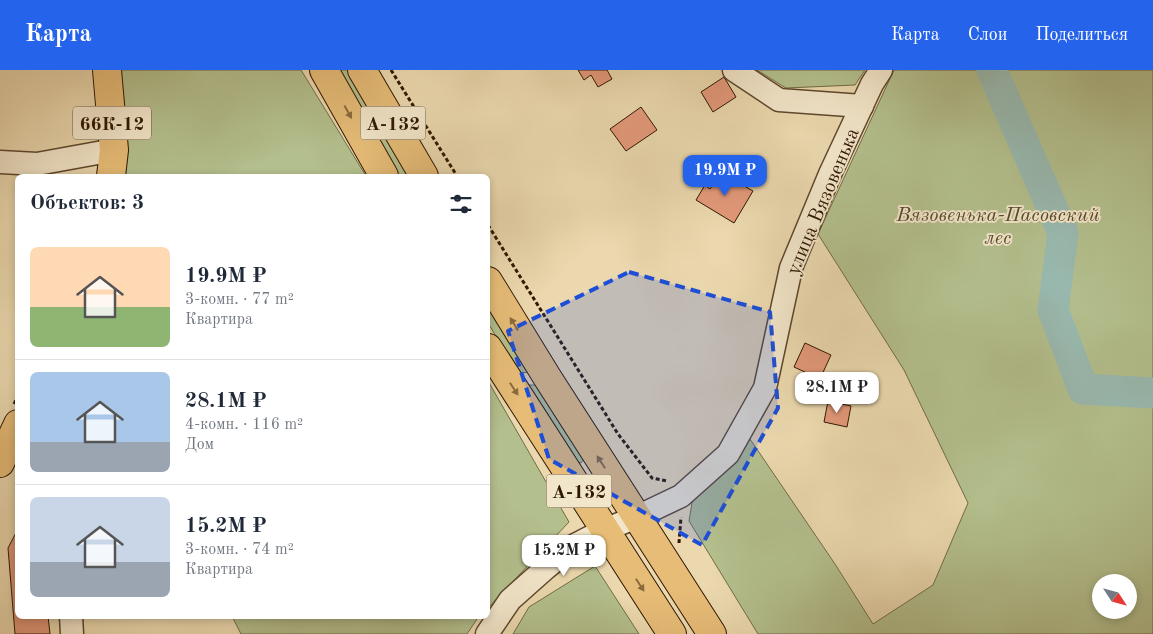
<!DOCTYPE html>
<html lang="ru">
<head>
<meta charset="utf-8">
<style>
	body { margin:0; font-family:"Old Standard TT",serif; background:#f6f6f7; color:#1f2937; height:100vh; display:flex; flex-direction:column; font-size:19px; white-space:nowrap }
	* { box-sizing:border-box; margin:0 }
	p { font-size:16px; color:#747a83 }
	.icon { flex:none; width:28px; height:28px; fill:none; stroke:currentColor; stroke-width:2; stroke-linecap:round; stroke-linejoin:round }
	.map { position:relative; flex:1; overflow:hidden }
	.details { position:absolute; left:15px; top:104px; width:475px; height:445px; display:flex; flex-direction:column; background:#fff; border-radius:8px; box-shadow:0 2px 8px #0003 }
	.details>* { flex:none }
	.needle { width:32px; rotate:126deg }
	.tools { position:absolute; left:1092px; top:504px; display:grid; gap:10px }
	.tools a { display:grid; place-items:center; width:45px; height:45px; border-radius:50%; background:#fff; box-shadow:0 2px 8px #0003; font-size:25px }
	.price { position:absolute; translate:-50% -42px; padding:0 11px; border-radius:10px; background:#fff; color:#222; font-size:16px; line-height:32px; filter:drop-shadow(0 1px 2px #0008) }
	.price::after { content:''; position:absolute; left:50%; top:30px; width:15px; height:11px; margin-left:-8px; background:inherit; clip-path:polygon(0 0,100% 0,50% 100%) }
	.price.current { background:#2563eb; color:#fff }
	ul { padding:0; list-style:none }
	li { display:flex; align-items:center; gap:15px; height:125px; padding:0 15px }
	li+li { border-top:1px solid #e0e1e3 }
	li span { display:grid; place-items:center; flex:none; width:140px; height:100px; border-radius:8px; color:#555 }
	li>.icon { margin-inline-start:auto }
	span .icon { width:60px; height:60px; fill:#fffc; stroke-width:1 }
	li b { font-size:21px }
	h2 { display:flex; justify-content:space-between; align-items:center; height:60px; padding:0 15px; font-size:21px }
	header { display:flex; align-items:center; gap:30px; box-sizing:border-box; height:70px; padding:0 25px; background:#2563eb; color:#fff }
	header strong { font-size:24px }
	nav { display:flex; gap:28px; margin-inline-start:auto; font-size:18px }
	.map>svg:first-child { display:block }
</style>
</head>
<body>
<header>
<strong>Карта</strong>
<nav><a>Карта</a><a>Слои</a><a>Поделиться</a></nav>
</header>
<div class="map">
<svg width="1153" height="564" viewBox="0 0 1153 564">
	<rect width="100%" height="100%" fill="#ebd8ae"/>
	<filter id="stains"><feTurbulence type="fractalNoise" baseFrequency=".004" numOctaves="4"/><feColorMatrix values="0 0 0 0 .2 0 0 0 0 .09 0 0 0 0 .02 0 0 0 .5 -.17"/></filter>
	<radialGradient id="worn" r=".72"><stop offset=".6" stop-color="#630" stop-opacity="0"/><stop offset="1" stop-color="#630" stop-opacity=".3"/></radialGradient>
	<g fill="#b3bf8d" stroke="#716b48" fill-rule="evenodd">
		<polygon points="120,0 301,0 366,106 124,106 126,47"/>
		<polygon points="334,0 351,0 414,106 397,106"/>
		<polygon points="757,0 865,0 855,15 786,18"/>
		<path d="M894,0H1153V564H758L689,451L693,427L750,369L835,494L873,554L933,515L968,433L904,300L818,164ZM1101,512H1129V540H1101Z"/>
		<polygon points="488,228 533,302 518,303 488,253"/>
		<polygon points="488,311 569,452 488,538"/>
		<polygon points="527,315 541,315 586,386 581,393 576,392"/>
		<polygon points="595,496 639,564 513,564 529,537"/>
		<polygon points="232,546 479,546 467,564 241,564"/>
	</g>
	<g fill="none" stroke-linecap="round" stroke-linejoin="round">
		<polyline stroke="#99b9af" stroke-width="31" points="992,0 1063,163 1053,240 1083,319 1153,323"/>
	</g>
	<g fill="#e3997a" stroke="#2f1702">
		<polygon points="578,0 607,0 612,9 598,17 591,5 584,10"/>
		<polygon points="724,7 736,27 713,42 701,22"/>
		<polygon points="641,37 657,60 626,81 610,59"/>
		<polygon points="720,102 753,121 734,153 696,130 705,115 710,119"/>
		<polygon points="805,273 831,285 820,309 794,297"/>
		<polygon points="828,331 851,336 847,357 824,352"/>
		<polygon points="18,459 18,546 48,546 50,564 15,564 8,478"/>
	</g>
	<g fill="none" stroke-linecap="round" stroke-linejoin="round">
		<defs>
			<g id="minor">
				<polyline points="734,0 779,30 862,36"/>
				<polyline points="0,92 37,94 114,80"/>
				<polyline points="71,546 72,564"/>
				<polyline points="487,564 510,530 546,498 573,476 604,460 637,447 681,426 728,384 765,318 791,198 830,104 872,14 881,0"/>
			</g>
			<g id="major">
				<polyline points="107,0 114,80 111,106"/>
				<polyline points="324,0 384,106"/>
				<polyline points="362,0 424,106"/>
				<polyline points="488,211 547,307 712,564"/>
				<polyline points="488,278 672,564"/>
				<polyline points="0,393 18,354"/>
			</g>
		</defs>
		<use href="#minor" stroke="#5e472d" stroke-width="25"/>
		<use href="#major" stroke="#2f1702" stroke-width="30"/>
		<g stroke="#2f1702" stroke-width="3" stroke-dasharray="4 2.5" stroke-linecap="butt">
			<polyline points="391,0 457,106"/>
			<polyline points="488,155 618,364 652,408 667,411"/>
			<polyline points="14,334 18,326"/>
			<polyline points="679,473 681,447"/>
		</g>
		<use href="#minor" stroke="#f2e6ca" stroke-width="22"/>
		<use href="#major" stroke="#e6bc77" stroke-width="28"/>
	</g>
	<defs><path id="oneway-solid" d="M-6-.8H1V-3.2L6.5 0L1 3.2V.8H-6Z" transform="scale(1.25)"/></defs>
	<g fill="#8a6a3c">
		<use href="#oneway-solid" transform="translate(348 42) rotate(61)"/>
		<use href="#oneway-solid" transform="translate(514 254) rotate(-122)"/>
		<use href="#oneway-solid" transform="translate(514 319) rotate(57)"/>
		<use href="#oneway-solid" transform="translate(601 392) rotate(-123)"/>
		<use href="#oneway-solid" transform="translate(640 515) rotate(57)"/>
	</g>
	<path fill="#1d4ed8" fill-opacity="0.2" stroke="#1d4ed8" stroke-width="4" stroke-dasharray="10 6" stroke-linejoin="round" d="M629,202L770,242L778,338L702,475L549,389L508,261Z"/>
	<g text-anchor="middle" stroke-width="4" stroke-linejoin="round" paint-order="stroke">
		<g fill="#f2e6ca" stroke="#6a553e" stroke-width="1">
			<rect x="73" y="36.5" width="78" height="33" rx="4"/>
			<rect x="360.5" y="36.5" width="65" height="33" rx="4"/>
			<rect x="546.5" y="404.5" width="65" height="33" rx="4"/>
		</g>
		<g font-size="19" font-weight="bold" fill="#2f1702">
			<text x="112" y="60">66К-12</text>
			<text x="393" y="60">А-132</text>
			<text x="579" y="428">А-132</text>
		</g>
		<g font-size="20" fill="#2f1702" stroke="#f2e6ca">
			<text transform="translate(822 131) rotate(-67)" y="7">улица Вязовенька</text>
		</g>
		<g font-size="20" font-style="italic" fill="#57492c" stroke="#f2e6ca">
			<text x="998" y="151">Вязовенька-Пасовский<tspan x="998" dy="23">лес</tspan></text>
		</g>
	</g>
	<rect width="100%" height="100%" filter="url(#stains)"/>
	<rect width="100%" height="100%" fill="url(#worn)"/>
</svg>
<div class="tools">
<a><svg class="needle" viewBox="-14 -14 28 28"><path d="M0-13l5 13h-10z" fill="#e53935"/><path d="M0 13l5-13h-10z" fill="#747a83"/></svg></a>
</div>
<b class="price current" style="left:725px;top:127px">19.9M ₽</b>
<b class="price" style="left:837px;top:344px">28.1M ₽</b>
<b class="price" style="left:564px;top:507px">15.2M ₽</b>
<section class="details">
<h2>Объектов: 3<svg class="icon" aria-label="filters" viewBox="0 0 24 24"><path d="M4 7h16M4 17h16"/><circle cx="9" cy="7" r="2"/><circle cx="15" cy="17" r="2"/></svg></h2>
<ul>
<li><span style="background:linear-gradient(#ffd9b3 60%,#8fb573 0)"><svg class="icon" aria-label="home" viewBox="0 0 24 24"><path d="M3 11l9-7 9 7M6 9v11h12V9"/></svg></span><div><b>19.9M ₽</b><p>3-комн. · 77 m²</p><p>Квартира</p></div></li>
<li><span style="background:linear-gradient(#a9c7e8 70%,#9aa5b1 0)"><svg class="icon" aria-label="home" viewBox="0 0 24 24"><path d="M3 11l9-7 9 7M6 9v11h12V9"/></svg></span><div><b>28.1M ₽</b><p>4-комн. · 116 m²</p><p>Дом</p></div></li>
<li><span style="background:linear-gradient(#c9d6e8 65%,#9aa5b1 0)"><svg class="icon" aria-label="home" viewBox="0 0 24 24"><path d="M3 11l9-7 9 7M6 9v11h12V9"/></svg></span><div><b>15.2M ₽</b><p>3-комн. · 74 m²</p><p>Квартира</p></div></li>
</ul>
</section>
</div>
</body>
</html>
